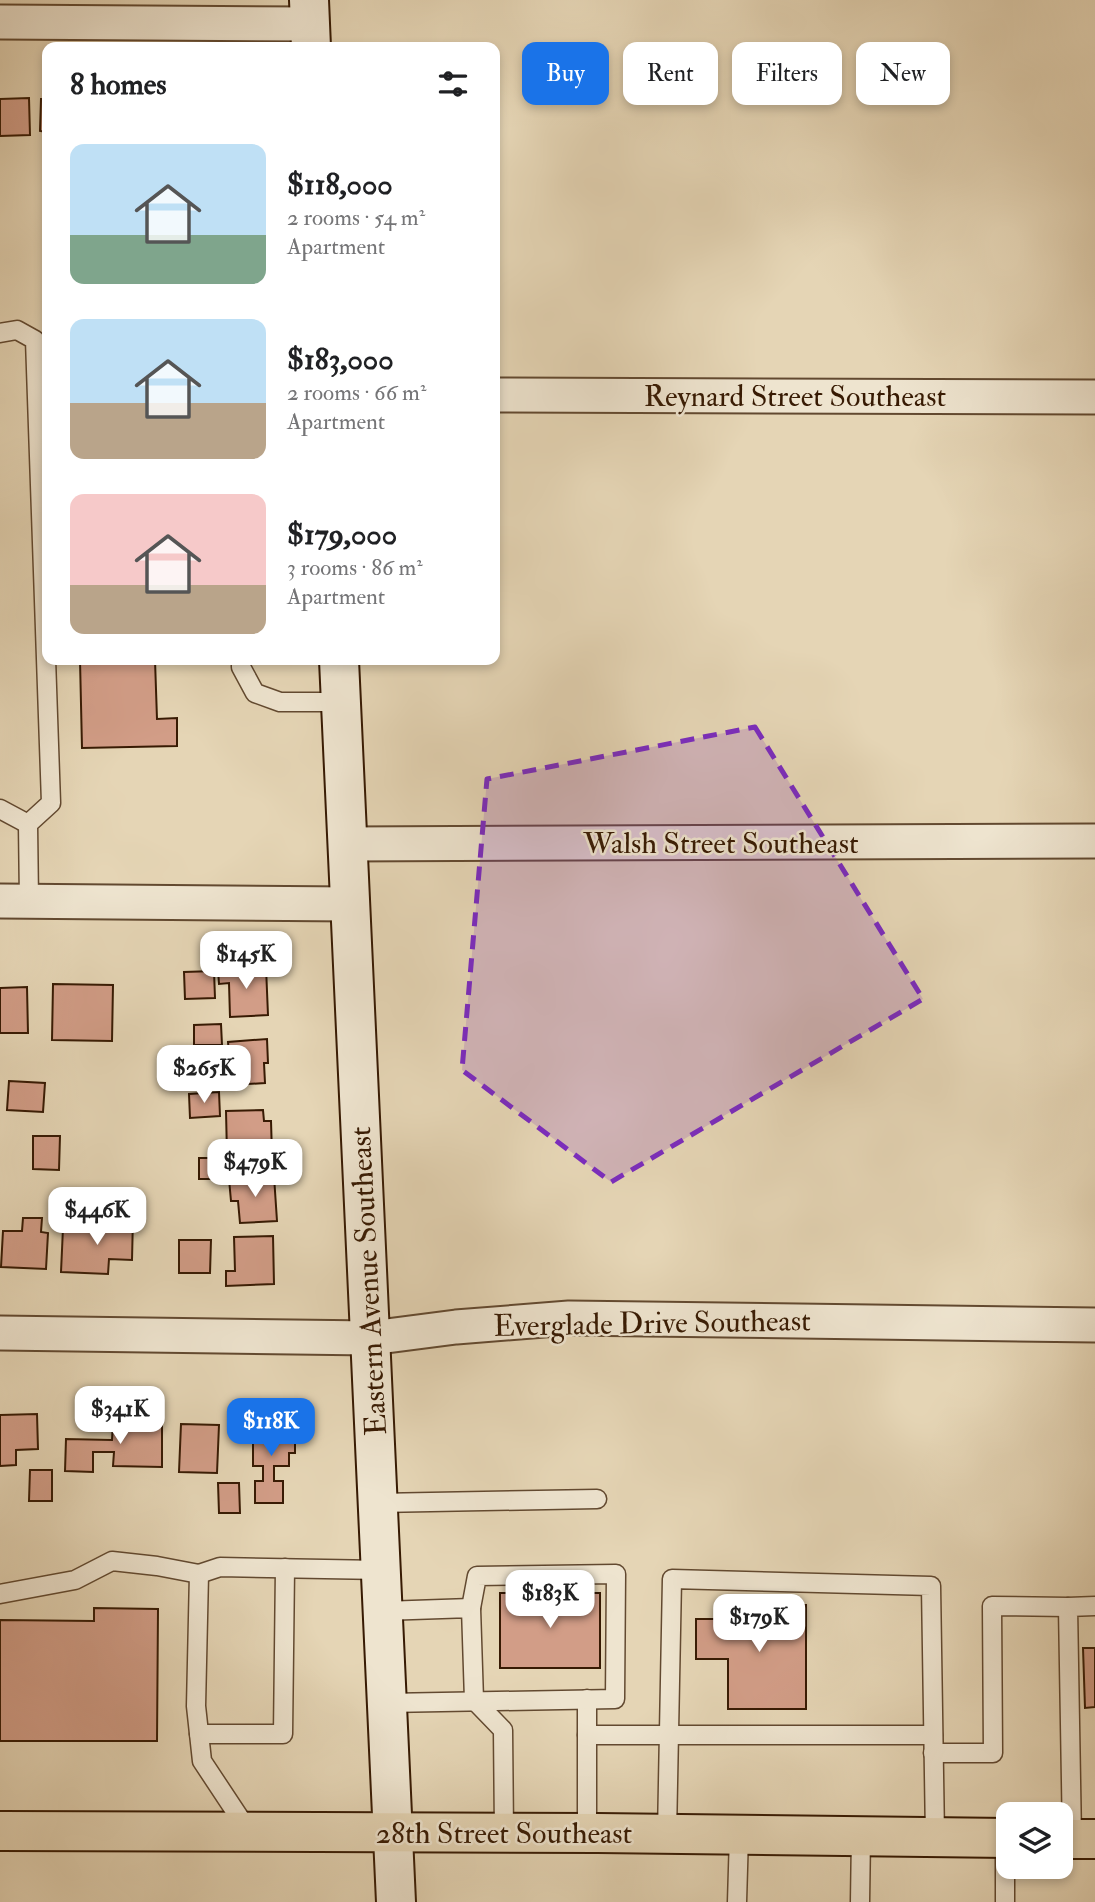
<!DOCTYPE html>
<html lang="en">
<head>
<meta charset="utf-8">
<style>
	body { margin:0; font-family:"IM FELL Double Pica",serif; background:#f6f6f6; color:#202124; height:100vh; display:flex; flex-direction:column; font-size:26px; white-space:nowrap }
	* { box-sizing:border-box; margin:0 }
	p { font-size:23px; color:#757577 }
	.icon { flex:none; width:38px; height:38px; fill:none; stroke:currentColor; stroke-width:2; stroke-linecap:round; stroke-linejoin:round }
	.map { position:relative; flex:1; overflow:hidden }
	.panel { position:absolute; left:42px; top:42px; width:458px; height:623px; display:flex; flex-direction:column; background:#fff; border-radius:14px; box-shadow:0 4px 10px #0003 }
	.panel>* { flex:none }
	.guide { position:absolute; left:522px; top:42px; width:467px; height:63px; display:flex; gap:14px }
	.tools { position:absolute; left:996px; top:1802px; display:grid; gap:14px }
	.tools a { display:grid; place-items:center; width:77px; height:77px; border-radius:14px; background:#fff; box-shadow:0 4px 10px #0003; font-size:35px }
	.price { position:absolute; translate:-50% -60px; padding:0 16px; border-radius:14px; background:#fff; color:#222; font-size:23px; line-height:46px; filter:drop-shadow(0 2px 4px #0008) }
	.price::after { content:''; position:absolute; left:50%; top:42px; width:21px; height:16px; margin-left:-10px; background:inherit; clip-path:polygon(0 0,100% 0,50% 100%) }
	.price.on { background:#1a73e8; color:#fff }
	ul { padding:0; list-style:none }
	li { display:flex; align-items:center; gap:21px; height:175px; padding:0 28px }
	li span { display:grid; place-items:center; flex:none; width:196px; height:140px; border-radius:14px; color:#555 }
	li>.icon { margin-inline-start:auto }
	span .icon { width:84px; height:84px; fill:#fffc; stroke-width:1 }
	li b { font-size:30px }
	h2 { display:flex; justify-content:space-between; align-items:center; height:84px; padding:0 28px; font-size:30px }
	.pill { padding:0 24px; border-radius:14px; background:#fff; box-shadow:0 4px 10px #0003; font-size:24px; line-height:63px }
	.pill.on { background:#1a73e8; color:#fff }
	.map>svg:first-child { display:block }
</style>
</head>
<body>
<div class="map">
<svg width="1095" height="1902" viewBox="0 0 1095 1902">
	<rect width="100%" height="100%" fill="#e5d5b5"/>
	<filter id="stains"><feTurbulence type="fractalNoise" baseFrequency=".00286" numOctaves="4"/><feColorMatrix values="0 0 0 0 .2 0 0 0 0 .09 0 0 0 0 .02 0 0 0 .5 -.17"/></filter>
	<radialGradient id="worn" r=".72"><stop offset=".6" stop-color="#630" stop-opacity="0"/><stop offset="1" stop-color="#630" stop-opacity=".3"/></radialGradient>
	<g fill="#d29d87" stroke="#371a03" stroke-width="2">
		<polygon points="29,98 30,135 0,136 0,99"/>
		<polygon points="41,99 47,99 47,132 40,131"/>
		<polygon points="80,660 155,660 157,719 177,718 177,746 82,748"/>
		<polygon points="266,967 268,1015 230,1017 229,983 219,984 218,970"/>
		<polygon points="214,971 215,998 185,999 184,972"/>
		<polygon points="53,984 113,985 112,1041 52,1040"/>
		<polygon points="27,987 28,1033 0,1033 0,988"/>
		<polygon points="221,1024 222,1045 194,1045 194,1025"/>
		<polygon points="267,1039 268,1063 264,1063 265,1083 231,1085 230,1069 218,1070 216,1055 229,1054 228,1042"/>
		<polygon points="9,1081 45,1083 43,1112 7,1110"/>
		<polygon points="219,1092 220,1116 190,1118 189,1094"/>
		<polygon points="263,1110 264,1121 271,1121 272,1154 227,1155 226,1111"/>
		<polygon points="33,1136 60,1136 59,1170 33,1169"/>
		<rect x="199" y="1158" width="27" height="21"/>
		<polygon points="274,1176 277,1221 240,1223 238,1201 231,1201 229,1179"/>
		<polygon points="109,1216 133,1217 132,1260 109,1259 108,1274 61,1272 63,1228 109,1231"/>
		<polygon points="23,1218 42,1218 41,1232 48,1233 46,1269 1,1267 3,1231 22,1231"/>
		<polygon points="273,1236 274,1284 226,1286 226,1271 235,1271 234,1237"/>
		<polygon points="179,1240 211,1240 210,1273 179,1273"/>
		<polygon points="132,1412 145,1413 145,1420 162,1420 162,1467 113,1466 114,1452 93,1452 93,1472 65,1471 66,1439 112,1440 113,1422 132,1423"/>
		<polygon points="37,1414 38,1449 16,1450 16,1465 0,1466 0,1415"/>
		<polygon points="289,1422 290,1438 295,1438 295,1453 289,1453 289,1466 274,1466 274,1481 283,1481 283,1503 255,1503 255,1481 263,1481 263,1466 253,1466 253,1423"/>
		<polygon points="181,1424 219,1425 217,1473 179,1472"/>
		<polygon points="30,1470 52,1470 52,1501 29,1501"/>
		<polygon points="218,1483 239,1483 240,1513 219,1513"/>
		<rect x="500" y="1593" width="100" height="75"/>
		<polygon points="718,1604 806,1605 806,1709 728,1709 728,1659 696,1659 696,1619 718,1619"/>
		<polygon points="94,1608 158,1609 157,1741 0,1741 0,1620 94,1621"/>
		<polygon points="1083,1648 1095,1648 1095,1707 1085,1708"/>
	</g>
	<g fill="none" stroke-linecap="round" stroke-linejoin="round">
		<defs>
			<g id="service">
				<polyline points="0,333 17,330 35,340 51,803 28,824 29,901"/>
				<polyline points="241,660 241,667 255,693 280,702 341,702"/>
				<polyline points="0,809 28,824"/>
				<polyline points="378,1503 597,1499"/>
				<polyline points="0,1594 75,1580 112,1561 157,1566 199,1574"/>
				<polyline points="383,1611 471,1608 474,1700 503,1730 504,1833"/>
				<polyline points="587,1699 587,1833"/>
				<polyline points="387,1703 615,1699 616,1574 477,1576 471,1608"/>
				<polyline points="199,1734 283,1734 285,1568"/>
				<polyline points="587,1735 933,1735"/>
				<polyline points="933,1753 993,1753 992,1606 1068,1607"/>
				<polyline points="249,1832 202,1761 196,1706 199,1574 220,1567 381,1570"/>
				<polyline points="667,1834 672,1579 931,1586 935,1837"/>
				<polyline points="1005,1838 1005,1902"/>
				<polyline points="1072,1839 1068,1607 1095,1606"/>
				<polyline points="737,1902 739,1835"/>
				<polyline points="860,1902 861,1836"/>
			</g>
			<g id="minor">
				<polyline points="0,22 310,24"/>
				<polyline points="495,395 1095,397"/>
				<polyline points="348,844 1095,841"/>
				<polyline points="0,901 351,904"/>
				<polyline points="0,1333 371,1338 456,1327 569,1318 1095,1325"/>
			</g>
			<g id="secondary">
				<polyline points="309,0 311,47"/>
				<polyline points="339,660 396,1902"/>
			</g>
			<g id="primary">
				<polyline points="0,1831 598,1833 1008,1838"/>
				<polyline points="1060,1839 1095,1839"/>
			</g>
		</defs>
		<use href="#service" stroke="#624930" stroke-width="21"/>
		<use href="#minor" stroke="#624930" stroke-width="37"/>
		<use href="#secondary" stroke="#371a03" stroke-width="42"/>
		<use href="#primary" stroke="#371a03" stroke-width="42"/>
		<use href="#service" stroke="#eee4cf" stroke-width="18"/>
		<use href="#minor" stroke="#eee4cf" stroke-width="33"/>
		<use href="#secondary" stroke="#eee4cf" stroke-width="38"/>
		<use href="#primary" stroke="#e5d5b5" stroke-width="38"/>
	</g>
	<path fill="#7b2cbf" fill-opacity="0.2" stroke="#7b2cbf" stroke-width="5" stroke-dasharray="14 9" stroke-linejoin="round" d="M755,727L923,999L611,1182L462,1070L487,779Z"/>
	<g text-anchor="middle" stroke-width="5" stroke-linejoin="round" paint-order="stroke">
		<g font-size="30" fill="#371a03" stroke="#eee4cf">
			<text x="795" y="406">Reynard Street Southeast</text>
			<text x="721" y="853">Walsh Street Southeast</text>
			<text transform="translate(368 1281) rotate(-93)" y="10">Eastern Avenue Southeast</text>
			<text transform="translate(652 1323) rotate(-1)" y="10">Everglade Drive Southeast</text>
			<text x="504" y="1843">28th Street Southeast</text>
		</g>
	</g>
	<rect width="100%" height="100%" filter="url(#stains)"/>
	<rect width="100%" height="100%" fill="url(#worn)"/>
</svg>
<div class="tools">
<a><svg class="icon" aria-label="layers" viewBox="0 0 24 24"><path d="M12 4l9 5-9 5-9-5zM3 14l9 5 9-5"/></svg></a>
</div>
<b class="price" style="left:246px;top:991px">$145K</b>
<b class="price" style="left:204px;top:1105px">$265K</b>
<b class="price" style="left:255px;top:1199px">$479K</b>
<b class="price" style="left:97px;top:1247px">$446K</b>
<b class="price" style="left:120px;top:1446px">$341K</b>
<b class="price on" style="left:271px;top:1458px">$118K</b>
<b class="price" style="left:550px;top:1630px">$183K</b>
<b class="price" style="left:759px;top:1654px">$179K</b>
<div class="guide">
<a class="pill on">Buy</a>
<a class="pill">Rent</a>
<a class="pill">Filters</a>
<a class="pill">New</a>
</div>
<section class="panel">
<h2>8 homes<svg class="icon" aria-label="filters" viewBox="0 0 24 24"><path d="M4 7h16M4 17h16"/><circle cx="9" cy="7" r="2"/><circle cx="15" cy="17" r="2"/></svg></h2>
<ul>
<li><span style="background:linear-gradient(#bfe0f5 65%,#7fa58c 0)"><svg class="icon" aria-label="home" viewBox="0 0 24 24"><path d="M3 11l9-7 9 7M6 9v11h12V9"/></svg></span><div><b>$118,000</b><p>2 rooms · 54 m²</p><p>Apartment</p></div></li>
<li><span style="background:linear-gradient(#bfe0f5 60%,#b9a48a 0)"><svg class="icon" aria-label="home" viewBox="0 0 24 24"><path d="M3 11l9-7 9 7M6 9v11h12V9"/></svg></span><div><b>$183,000</b><p>2 rooms · 66 m²</p><p>Apartment</p></div></li>
<li><span style="background:linear-gradient(#f6c9c9 65%,#b9a48a 0)"><svg class="icon" aria-label="home" viewBox="0 0 24 24"><path d="M3 11l9-7 9 7M6 9v11h12V9"/></svg></span><div><b>$179,000</b><p>3 rooms · 86 m²</p><p>Apartment</p></div></li>
</ul>
</section>
</div>
</body>
</html>
